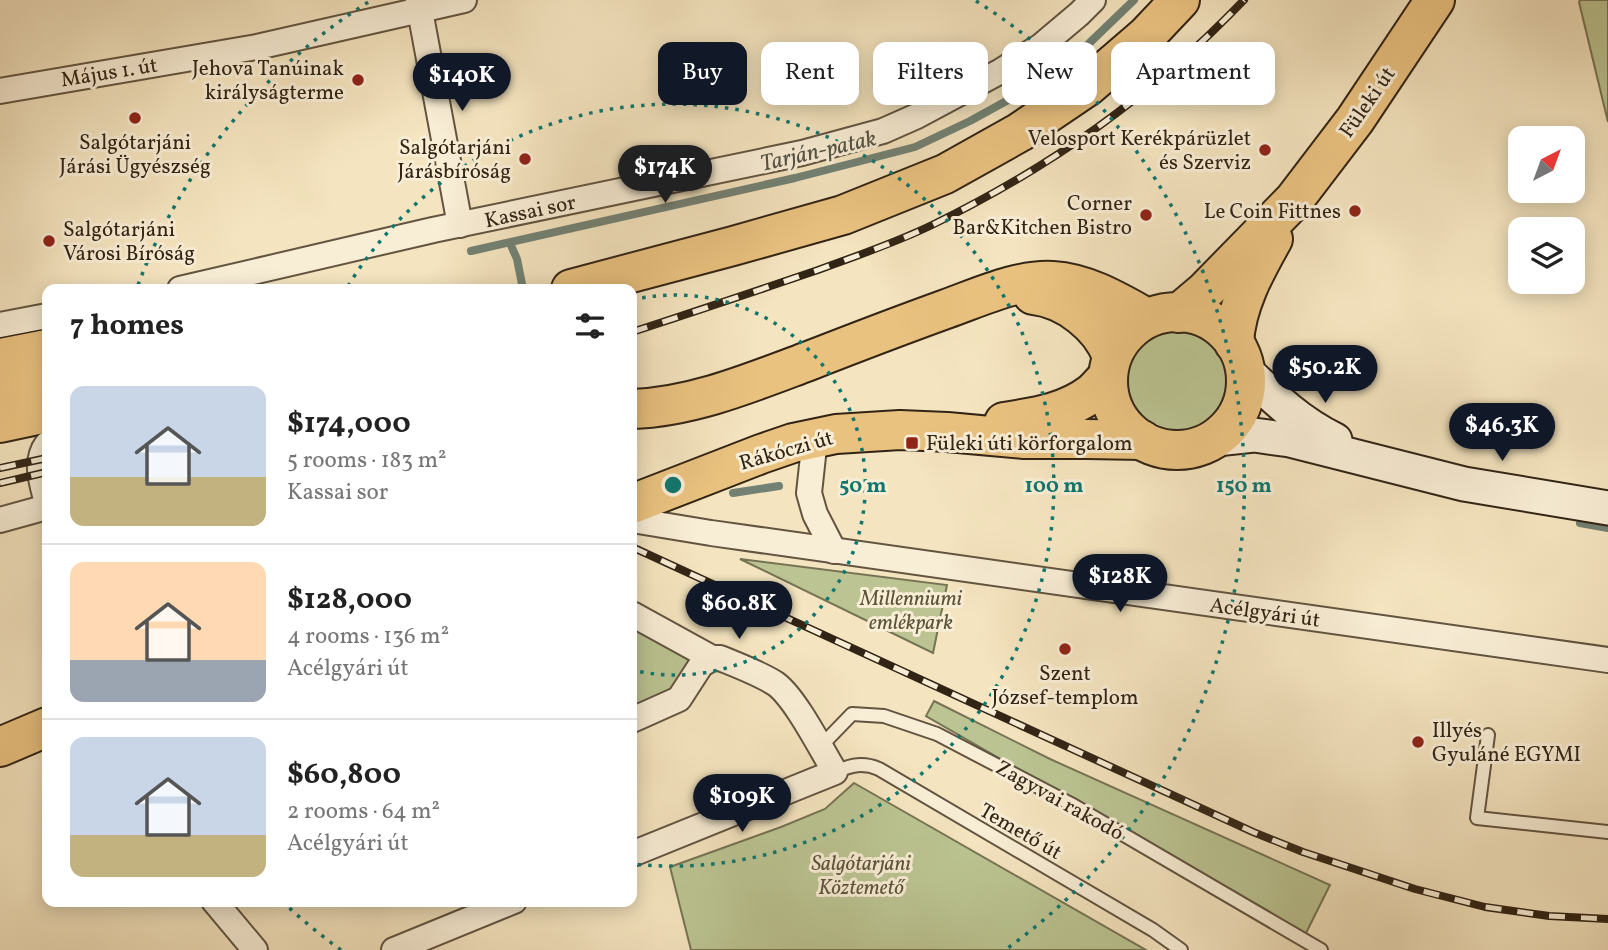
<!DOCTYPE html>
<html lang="en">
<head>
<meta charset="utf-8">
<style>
	body { margin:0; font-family:Vollkorn,serif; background:#f2f2f2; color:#222; height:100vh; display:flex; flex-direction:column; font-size:26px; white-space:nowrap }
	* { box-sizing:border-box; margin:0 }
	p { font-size:23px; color:#767676 }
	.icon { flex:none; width:38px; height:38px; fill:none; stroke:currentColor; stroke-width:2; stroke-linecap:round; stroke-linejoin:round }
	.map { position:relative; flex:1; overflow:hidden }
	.details { position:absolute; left:42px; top:284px; width:595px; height:623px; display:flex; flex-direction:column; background:#fff; border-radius:14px; box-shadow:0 4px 18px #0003 }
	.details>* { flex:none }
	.banner { position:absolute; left:658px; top:42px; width:665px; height:63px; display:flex; gap:14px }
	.needle { width:46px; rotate:41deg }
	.buttons { position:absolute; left:1508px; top:126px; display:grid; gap:14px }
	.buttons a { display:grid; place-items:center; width:77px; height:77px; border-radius:14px; background:#fff; box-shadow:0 4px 18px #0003; font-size:35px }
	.price { position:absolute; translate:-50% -60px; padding:0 16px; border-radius:24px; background:#111827; color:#fff; font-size:23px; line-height:46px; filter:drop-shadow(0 2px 4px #0008) }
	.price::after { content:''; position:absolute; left:50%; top:42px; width:21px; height:16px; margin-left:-10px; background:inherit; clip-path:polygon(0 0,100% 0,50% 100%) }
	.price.active { background:#222; color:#fff }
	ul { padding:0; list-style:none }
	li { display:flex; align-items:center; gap:21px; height:175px; padding:0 28px }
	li+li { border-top:2px solid #e0e0e0 }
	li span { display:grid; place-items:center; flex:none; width:196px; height:140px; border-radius:14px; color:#555 }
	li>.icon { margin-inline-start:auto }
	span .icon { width:84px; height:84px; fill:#fffc; stroke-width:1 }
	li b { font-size:30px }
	h2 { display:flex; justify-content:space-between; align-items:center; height:84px; padding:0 28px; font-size:30px }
	.chip { padding:0 24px; border-radius:14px; background:#fff; box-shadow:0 4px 18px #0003; font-size:24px; line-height:63px }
	.chip.active { background:#111827; color:#fff }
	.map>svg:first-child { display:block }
</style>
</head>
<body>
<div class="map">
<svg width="1608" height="950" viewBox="0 0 1608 950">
	<rect width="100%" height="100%" fill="#f4e4bf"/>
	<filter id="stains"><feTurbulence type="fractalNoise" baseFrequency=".00286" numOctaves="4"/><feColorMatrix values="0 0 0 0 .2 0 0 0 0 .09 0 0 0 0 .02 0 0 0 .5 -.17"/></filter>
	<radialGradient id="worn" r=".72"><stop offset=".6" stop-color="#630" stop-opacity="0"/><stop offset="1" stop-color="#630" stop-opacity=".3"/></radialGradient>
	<g fill="#bbc492" stroke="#767454" stroke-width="2">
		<polygon points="1580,0 1608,0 1608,122 1579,2"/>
		<circle cx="1177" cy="382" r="69"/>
		<polygon points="740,559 947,585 933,653"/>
		<polygon points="632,625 687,655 689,661 678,687 632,713"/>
		<polygon points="934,701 1050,759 1330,885 1305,935 926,716"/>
		<polygon points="854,783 1146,950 691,950 670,867 781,827 825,809"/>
	</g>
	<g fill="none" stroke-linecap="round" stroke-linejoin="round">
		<g stroke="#728173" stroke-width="8">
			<polyline points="510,243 517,259 523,289"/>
			<polyline points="471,251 795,178 915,147 970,121 1030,88 1078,54 1134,0"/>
			<polyline points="733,493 779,486"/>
			<polyline points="1580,523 1608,528"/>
		</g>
		<defs>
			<g id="service">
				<polyline points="1488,735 1477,818 1608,832"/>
				<polyline points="820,747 852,714 884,716 937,734 1071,804 1321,950"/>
				<path d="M835,772C851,765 863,762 879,769L1153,930L1181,950"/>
			</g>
			<g id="minor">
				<polyline points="418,0 460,225"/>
				<polyline points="0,91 257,47 464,0"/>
				<polyline points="180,289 433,230 802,153 883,131 917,116 1001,71 1041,46 1079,14 1093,0"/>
				<polyline points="0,325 47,316"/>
				<polyline points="815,438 809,493 815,514 834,551"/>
				<path d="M47,444C34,462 42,483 47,503"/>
				<polyline points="0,520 47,507"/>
				<polyline points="632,520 711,533 1608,660"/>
				<polyline points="632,614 712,658"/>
				<path d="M632,720L679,699L701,665L712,658H720C737,665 761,674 776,684C796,699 821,749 835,772L632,854"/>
				<polyline points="214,901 255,950"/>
				<polyline points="394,950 514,901"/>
			</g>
			<g id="secondary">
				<path d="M1244,369C1273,397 1298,422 1335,440"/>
				<polyline points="1216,439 1254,435 1290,440 1464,484 1608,508"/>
			</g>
			<g id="primary">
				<polyline points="571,289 733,246 843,215 945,174 1020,132 1088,86 1146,36 1180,0"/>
				<path d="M1033,295C1067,299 1100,325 1112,356"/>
				<circle cx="1177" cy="381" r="69"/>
				<polyline points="1179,313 1205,291 1294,200 1355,120 1435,0"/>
				<path d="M1234,343C1236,305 1255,271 1273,239"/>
				<polyline points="0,358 47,349"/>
				<polyline points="0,386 47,375"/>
				<path d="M632,409C692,407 750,383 806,362C852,344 899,326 946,309C980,297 1017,279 1053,281C1087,283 1118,302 1147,318"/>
				<path d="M1004,422C1035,417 1066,413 1092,393C1098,388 1102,382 1108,377"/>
				<polyline points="0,423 47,413"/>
				<polyline points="632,504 761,454 793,443 836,434 900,430 947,432 1024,439 1087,439 1142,440"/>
				<polyline points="0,747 47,727"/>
			</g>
		</defs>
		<use href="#service" stroke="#625440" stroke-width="16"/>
		<use href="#minor" stroke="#625440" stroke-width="28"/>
		<use href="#secondary" stroke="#322415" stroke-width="37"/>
		<use href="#primary" stroke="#322415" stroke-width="42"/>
		<use href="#service" stroke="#f8edd5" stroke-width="12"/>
		<use href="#minor" stroke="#f8edd5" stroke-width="24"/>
		<use href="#secondary" stroke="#f8edd5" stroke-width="33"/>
		<use href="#primary" stroke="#eac280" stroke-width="38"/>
		<defs>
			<g id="rail">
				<path d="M632,332C694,312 756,291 818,270C856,256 895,243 932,225C1051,167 1152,96 1244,0"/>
				<polyline points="0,468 47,458"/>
				<polyline points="0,483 47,472"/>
				<polyline points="632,547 1253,832 1303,852 1415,889 1485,907 1549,916 1608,919"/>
			</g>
		</defs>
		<use href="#rail" stroke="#322415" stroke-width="8"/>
		<use href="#rail" stroke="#f8edd5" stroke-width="5" stroke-dasharray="16" stroke-linecap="butt"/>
	</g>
	<g fill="none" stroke="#0f766e" stroke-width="3.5" stroke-dasharray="3.5 7">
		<path d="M632 300A190 190 0 1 1 632 670"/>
		<path d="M348 286A381 381 0 1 1 633 864"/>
		<path d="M341 950A571 571 0 0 1 284 903M138 285A571 571 0 0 1 370 1M976 1A571 571 0 0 1 1005 950"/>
	</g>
	<g fill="#8f2418" stroke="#f8edd5" stroke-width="2.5">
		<circle cx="358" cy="80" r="7"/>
		<circle cx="135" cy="118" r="7"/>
		<circle cx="1265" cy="150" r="7"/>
		<circle cx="525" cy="159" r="7"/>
		<circle cx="1355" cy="211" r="7"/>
		<circle cx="1146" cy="215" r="7"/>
		<circle cx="49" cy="241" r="7"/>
		<rect x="905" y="436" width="14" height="14" rx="3.5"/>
		<circle cx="1065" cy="649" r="7"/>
		<circle cx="1418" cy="742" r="7"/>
	</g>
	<g text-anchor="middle" stroke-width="6" stroke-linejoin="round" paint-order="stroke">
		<g font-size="21" fill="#322415" stroke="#f8edd5" text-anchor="end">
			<text x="344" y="75">Jehova Tanúinak<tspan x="344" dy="24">királyságterme</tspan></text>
			<text x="1251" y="145">Velosport Kerékpárüzlet<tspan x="1251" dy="24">és Szerviz</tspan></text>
			<text x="135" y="149" text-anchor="middle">Salgótarjáni<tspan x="135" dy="24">Járási Ügyészség</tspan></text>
			<text x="511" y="154">Salgótarjáni<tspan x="511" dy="24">Járásbíróság</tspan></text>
			<text x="1132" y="210">Corner<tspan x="1132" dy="24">Bar&amp;Kitchen Bistro</tspan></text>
			<text x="1341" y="218">Le Coin Fittnes</text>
			<text x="63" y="236" text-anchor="start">Salgótarjáni<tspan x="63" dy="24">Városi Bíróság</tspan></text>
			<text x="926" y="450" text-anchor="start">Füleki úti körforgalom</text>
			<text x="1065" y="680" text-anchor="middle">Szent<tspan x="1065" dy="24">József-templom</tspan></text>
			<text x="1432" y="737" text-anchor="start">Illyés<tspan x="1432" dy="24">Gyuláné EGYMI</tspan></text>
		</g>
		<g font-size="21" fill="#322415" stroke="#f8edd5">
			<text transform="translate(109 72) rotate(-9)" y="7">Május 1. út</text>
			<text transform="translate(1367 102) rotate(-55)" y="7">Füleki út</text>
			<text transform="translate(530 211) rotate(-12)" y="7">Kassai sor</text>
			<text transform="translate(786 450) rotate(-16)" y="7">Rákóczi út</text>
			<text transform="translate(1265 612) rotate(8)" y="7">Acélgyári út</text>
			<text transform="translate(1060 800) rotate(29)" y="7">Zagyvai rakodó</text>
			<text transform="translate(1021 831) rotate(30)" y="7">Temető út</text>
		</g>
		<g font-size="21" font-style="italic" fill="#5b543a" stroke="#f8edd5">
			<text x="911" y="605">Millenniumi<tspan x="911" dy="24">emlékpark</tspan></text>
			<text x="861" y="870">Salgótarjáni<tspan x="861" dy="24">Köztemető</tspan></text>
		</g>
		<g font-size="23" font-style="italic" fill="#525244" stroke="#f8edd5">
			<text transform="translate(818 150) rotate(-13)" y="8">Tarján-patak</text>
		</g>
	</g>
	<circle cx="673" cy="485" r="10" fill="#0f766e" stroke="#f8edd5" stroke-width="3.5"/>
	<g font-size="21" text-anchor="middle" font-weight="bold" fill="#0f766e" stroke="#f8edd5" stroke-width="6" stroke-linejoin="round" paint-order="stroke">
		<text x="863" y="492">50 m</text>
		<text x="1054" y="492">100 m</text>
		<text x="1244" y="492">150 m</text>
	</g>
	<rect width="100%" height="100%" filter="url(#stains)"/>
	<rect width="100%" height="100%" fill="url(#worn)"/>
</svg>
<div class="buttons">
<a><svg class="needle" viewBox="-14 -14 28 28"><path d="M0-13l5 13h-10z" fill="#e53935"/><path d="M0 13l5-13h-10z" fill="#767676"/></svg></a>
<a><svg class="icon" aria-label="layers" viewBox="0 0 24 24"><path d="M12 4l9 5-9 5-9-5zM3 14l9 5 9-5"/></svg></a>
</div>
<b class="price" style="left:462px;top:113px">$140K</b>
<b class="price active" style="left:665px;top:205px">$174K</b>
<b class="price" style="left:1325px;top:405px">$50.2K</b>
<b class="price" style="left:1502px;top:463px">$46.3K</b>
<b class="price" style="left:1120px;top:614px">$128K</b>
<b class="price" style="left:739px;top:641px">$60.8K</b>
<b class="price" style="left:742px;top:834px">$109K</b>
<div class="banner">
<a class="chip active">Buy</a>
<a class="chip">Rent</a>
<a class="chip">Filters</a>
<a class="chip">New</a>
<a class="chip">Apartment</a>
</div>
<section class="details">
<h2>7 homes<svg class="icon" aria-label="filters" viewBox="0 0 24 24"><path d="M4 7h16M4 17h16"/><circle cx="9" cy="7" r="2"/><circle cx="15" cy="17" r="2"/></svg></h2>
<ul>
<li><span style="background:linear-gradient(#c9d6e8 65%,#c2b280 0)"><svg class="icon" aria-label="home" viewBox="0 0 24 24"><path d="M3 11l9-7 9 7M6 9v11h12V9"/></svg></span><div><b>$174,000</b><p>5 rooms · 183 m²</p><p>Kassai sor</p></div></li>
<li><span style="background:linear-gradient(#ffd9b3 70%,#9aa5b1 0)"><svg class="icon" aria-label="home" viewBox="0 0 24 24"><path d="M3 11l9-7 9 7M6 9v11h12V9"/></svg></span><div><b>$128,000</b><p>4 rooms · 136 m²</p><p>Acélgyári út</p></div></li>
<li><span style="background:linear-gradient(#c9d6e8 70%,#c2b280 0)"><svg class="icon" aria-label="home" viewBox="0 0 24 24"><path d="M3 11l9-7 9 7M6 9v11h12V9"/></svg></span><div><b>$60,800</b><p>2 rooms · 64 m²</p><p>Acélgyári út</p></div></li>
</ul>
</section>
</div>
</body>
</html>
